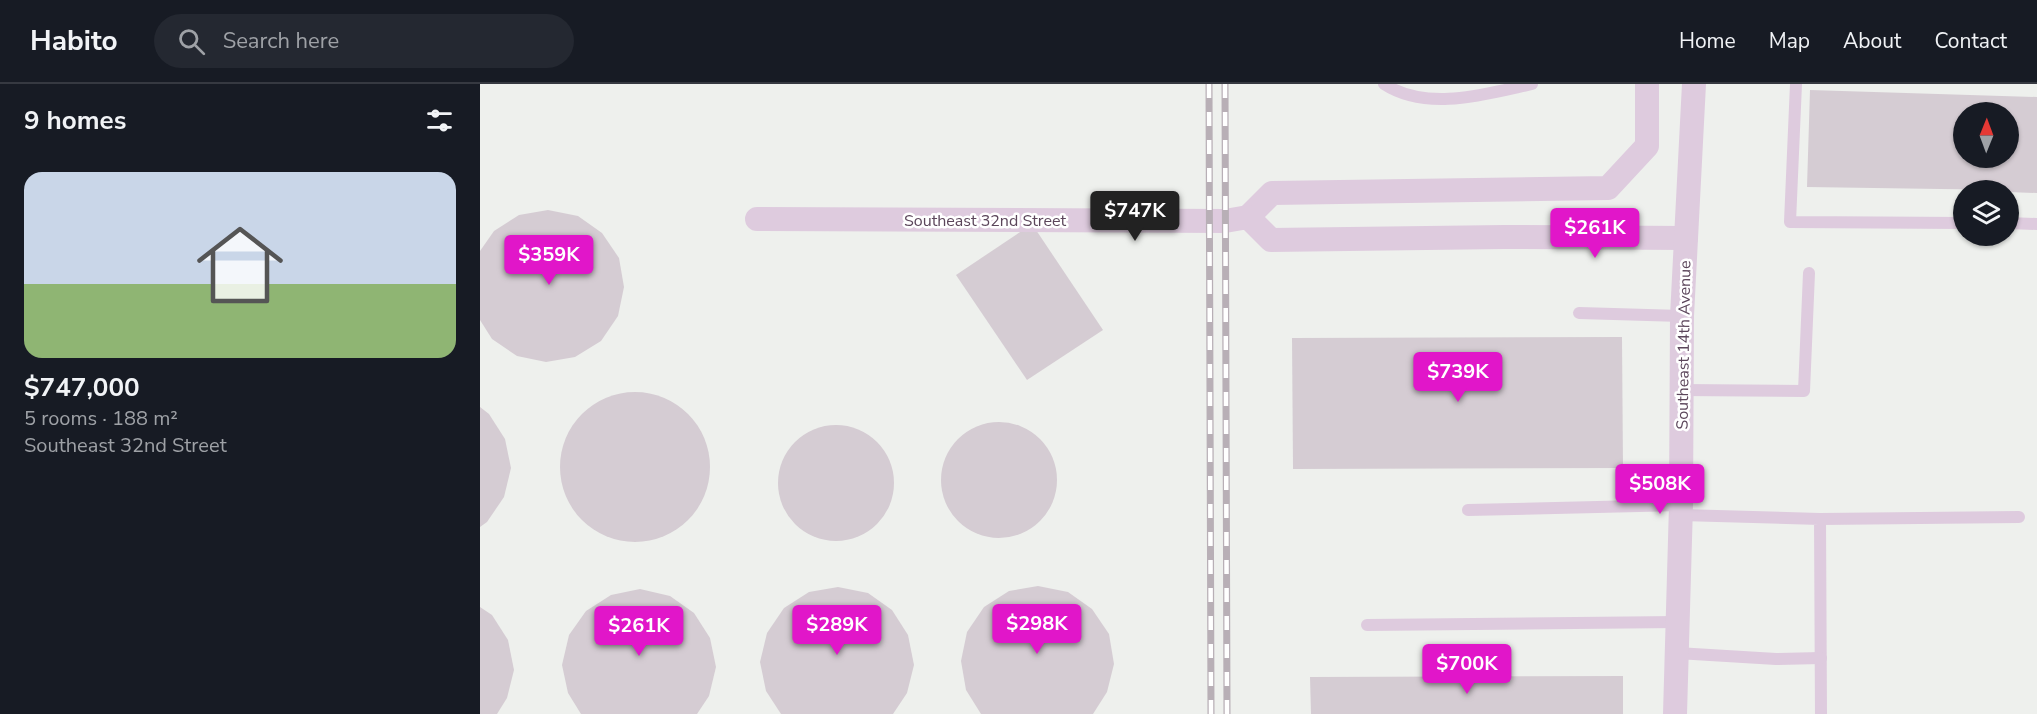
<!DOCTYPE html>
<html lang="en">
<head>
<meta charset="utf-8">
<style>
	body { margin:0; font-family:"Nunito Sans",sans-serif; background:#242831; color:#f1f3f6; height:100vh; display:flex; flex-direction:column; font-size:22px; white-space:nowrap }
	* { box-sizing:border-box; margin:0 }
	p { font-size:20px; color:#9ea1a6 }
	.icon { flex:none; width:33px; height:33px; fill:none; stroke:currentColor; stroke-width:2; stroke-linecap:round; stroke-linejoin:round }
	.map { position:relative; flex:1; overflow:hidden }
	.details { display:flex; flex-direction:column; background:#171b24; width:480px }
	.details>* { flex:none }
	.needle { width:39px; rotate:1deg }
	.buttons { position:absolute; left:1473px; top:18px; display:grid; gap:12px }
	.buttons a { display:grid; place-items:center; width:66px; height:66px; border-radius:50%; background:#171b24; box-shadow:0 2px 4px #0004; font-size:30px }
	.price { position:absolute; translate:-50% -51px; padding:0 14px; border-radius:6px; background:#e116c9; color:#fff; font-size:20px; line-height:39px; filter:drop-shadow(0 2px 3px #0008) }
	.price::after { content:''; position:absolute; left:50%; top:36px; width:18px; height:14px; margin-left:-9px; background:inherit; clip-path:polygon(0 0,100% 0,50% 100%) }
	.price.on { background:#222; color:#fff }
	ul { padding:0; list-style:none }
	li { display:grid; align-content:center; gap:12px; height:318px; padding:0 24px }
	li+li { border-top:2px solid #363941 }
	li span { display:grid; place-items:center; height:186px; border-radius:18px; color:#555 }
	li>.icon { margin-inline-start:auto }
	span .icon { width:108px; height:108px; fill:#fffc; stroke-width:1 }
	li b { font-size:26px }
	h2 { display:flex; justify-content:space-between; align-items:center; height:72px; padding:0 24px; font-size:26px }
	header { display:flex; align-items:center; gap:36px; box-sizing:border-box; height:84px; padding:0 30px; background:#171b24; border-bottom:2px solid #363941 }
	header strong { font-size:28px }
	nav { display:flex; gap:33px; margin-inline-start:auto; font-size:21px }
	.search { width:420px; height:54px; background:#242831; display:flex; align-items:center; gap:15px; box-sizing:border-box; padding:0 21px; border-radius:33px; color:#9ea1a6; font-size:22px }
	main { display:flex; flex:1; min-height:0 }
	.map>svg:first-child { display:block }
</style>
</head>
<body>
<header>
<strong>Habito</strong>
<div class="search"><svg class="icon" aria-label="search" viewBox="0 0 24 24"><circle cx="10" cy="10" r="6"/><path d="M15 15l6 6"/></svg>Search here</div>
<nav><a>Home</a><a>Map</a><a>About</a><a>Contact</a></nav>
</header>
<main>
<section class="details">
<h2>9 homes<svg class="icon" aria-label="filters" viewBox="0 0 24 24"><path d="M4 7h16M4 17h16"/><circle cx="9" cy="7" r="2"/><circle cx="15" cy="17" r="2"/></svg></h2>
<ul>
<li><span style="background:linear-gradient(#c9d6e8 60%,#8fb573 0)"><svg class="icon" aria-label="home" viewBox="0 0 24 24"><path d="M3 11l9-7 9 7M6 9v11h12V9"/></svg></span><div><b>$747,000</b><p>5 rooms · 188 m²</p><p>Southeast 32nd Street</p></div></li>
</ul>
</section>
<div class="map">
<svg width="1557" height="630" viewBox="0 0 1557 630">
	<rect width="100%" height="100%" fill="#eef0ed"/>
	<g fill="#d5ccd3" fill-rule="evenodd">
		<path d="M1330,6L1557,13V109L1528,108V106L1327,103ZM1484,28H1528V74H1484Z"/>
		<polygon points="68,126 98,132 122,149 139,174 144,203 138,232 121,257 95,273 66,278 37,272 12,255 0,236 0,167 14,147 39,131"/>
		<polygon points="552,140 623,246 547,296 476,191"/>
		<polygon points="1142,253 1143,384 813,385 812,254"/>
		<circle cx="155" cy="383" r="75"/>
		<polygon points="0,323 9,330 25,355 31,384 24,413 7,438 0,443"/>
		<circle cx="519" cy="396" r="58"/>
		<circle cx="356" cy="399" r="58"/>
		<polygon points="558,502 588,508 612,525 629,550 634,580 627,608 613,630 501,630 486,606 481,577 487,548 504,523 529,507"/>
		<polygon points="358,503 388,509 412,526 428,551 434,581 427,609 413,630 301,630 286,607 280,578 287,549 304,524 329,508"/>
		<polygon points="160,505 190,512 214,529 230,554 236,583 229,612 217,630 101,630 88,609 82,581 89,551 106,527 131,511"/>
		<polygon points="0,523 12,531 28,556 34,586 27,614 17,630 0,630"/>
		<polygon points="1143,592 1143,630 831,630 830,593"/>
	</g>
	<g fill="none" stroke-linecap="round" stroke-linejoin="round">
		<g stroke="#decbde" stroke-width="12">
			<path d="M904,0C947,28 1006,10 1052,0"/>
			<polyline points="1316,0 1310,138 1484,139"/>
			<polyline points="1528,139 1557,140"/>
			<polyline points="1099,229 1202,232"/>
			<polyline points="1201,306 1324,307 1329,189"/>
			<polyline points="988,426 1201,421"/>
			<polyline points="1201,431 1340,435 1341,630"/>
			<polyline points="1340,435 1539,433"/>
			<polyline points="887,541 1198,538"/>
			<polyline points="1197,569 1296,575 1341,574"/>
		</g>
		<g stroke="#decbde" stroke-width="24">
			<polyline points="768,133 792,109 1128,104 1167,62 1167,0"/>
			<polyline points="277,135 745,137 768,133 791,156 1024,153 1206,154"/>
			<polyline points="1195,630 1201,421 1202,232 1214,0"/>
		</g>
		<defs>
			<g id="rail">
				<polyline points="729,0 731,630"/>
				<polyline points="745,0 747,630"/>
			</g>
		</defs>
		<use href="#rail" stroke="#b8afb6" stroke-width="7"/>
		<use href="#rail" stroke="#fff" stroke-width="4.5" stroke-dasharray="14" stroke-linecap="butt"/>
	</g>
	<g text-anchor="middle" stroke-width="5" stroke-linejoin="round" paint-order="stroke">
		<g font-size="16" fill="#5b455a" stroke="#fff">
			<text x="505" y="142">Southeast 32nd Street</text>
			<text transform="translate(1203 261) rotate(-89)" y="6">Southeast 14th Avenue</text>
		</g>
	</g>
</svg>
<div class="buttons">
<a><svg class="needle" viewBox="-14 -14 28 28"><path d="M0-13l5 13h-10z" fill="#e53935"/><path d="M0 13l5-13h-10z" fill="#9ea1a6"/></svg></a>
<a><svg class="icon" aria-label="layers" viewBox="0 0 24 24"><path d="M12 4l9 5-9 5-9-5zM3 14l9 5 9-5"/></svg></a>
</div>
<b class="price on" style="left:655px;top:158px">$747K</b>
<b class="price" style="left:1115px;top:175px">$261K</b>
<b class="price" style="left:69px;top:202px">$359K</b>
<b class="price" style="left:978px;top:319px">$739K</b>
<b class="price" style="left:1180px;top:431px">$508K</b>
<b class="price" style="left:557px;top:571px">$298K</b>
<b class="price" style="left:357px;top:572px">$289K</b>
<b class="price" style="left:159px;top:573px">$261K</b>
<b class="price" style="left:987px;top:611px">$700K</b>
</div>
</main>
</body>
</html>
